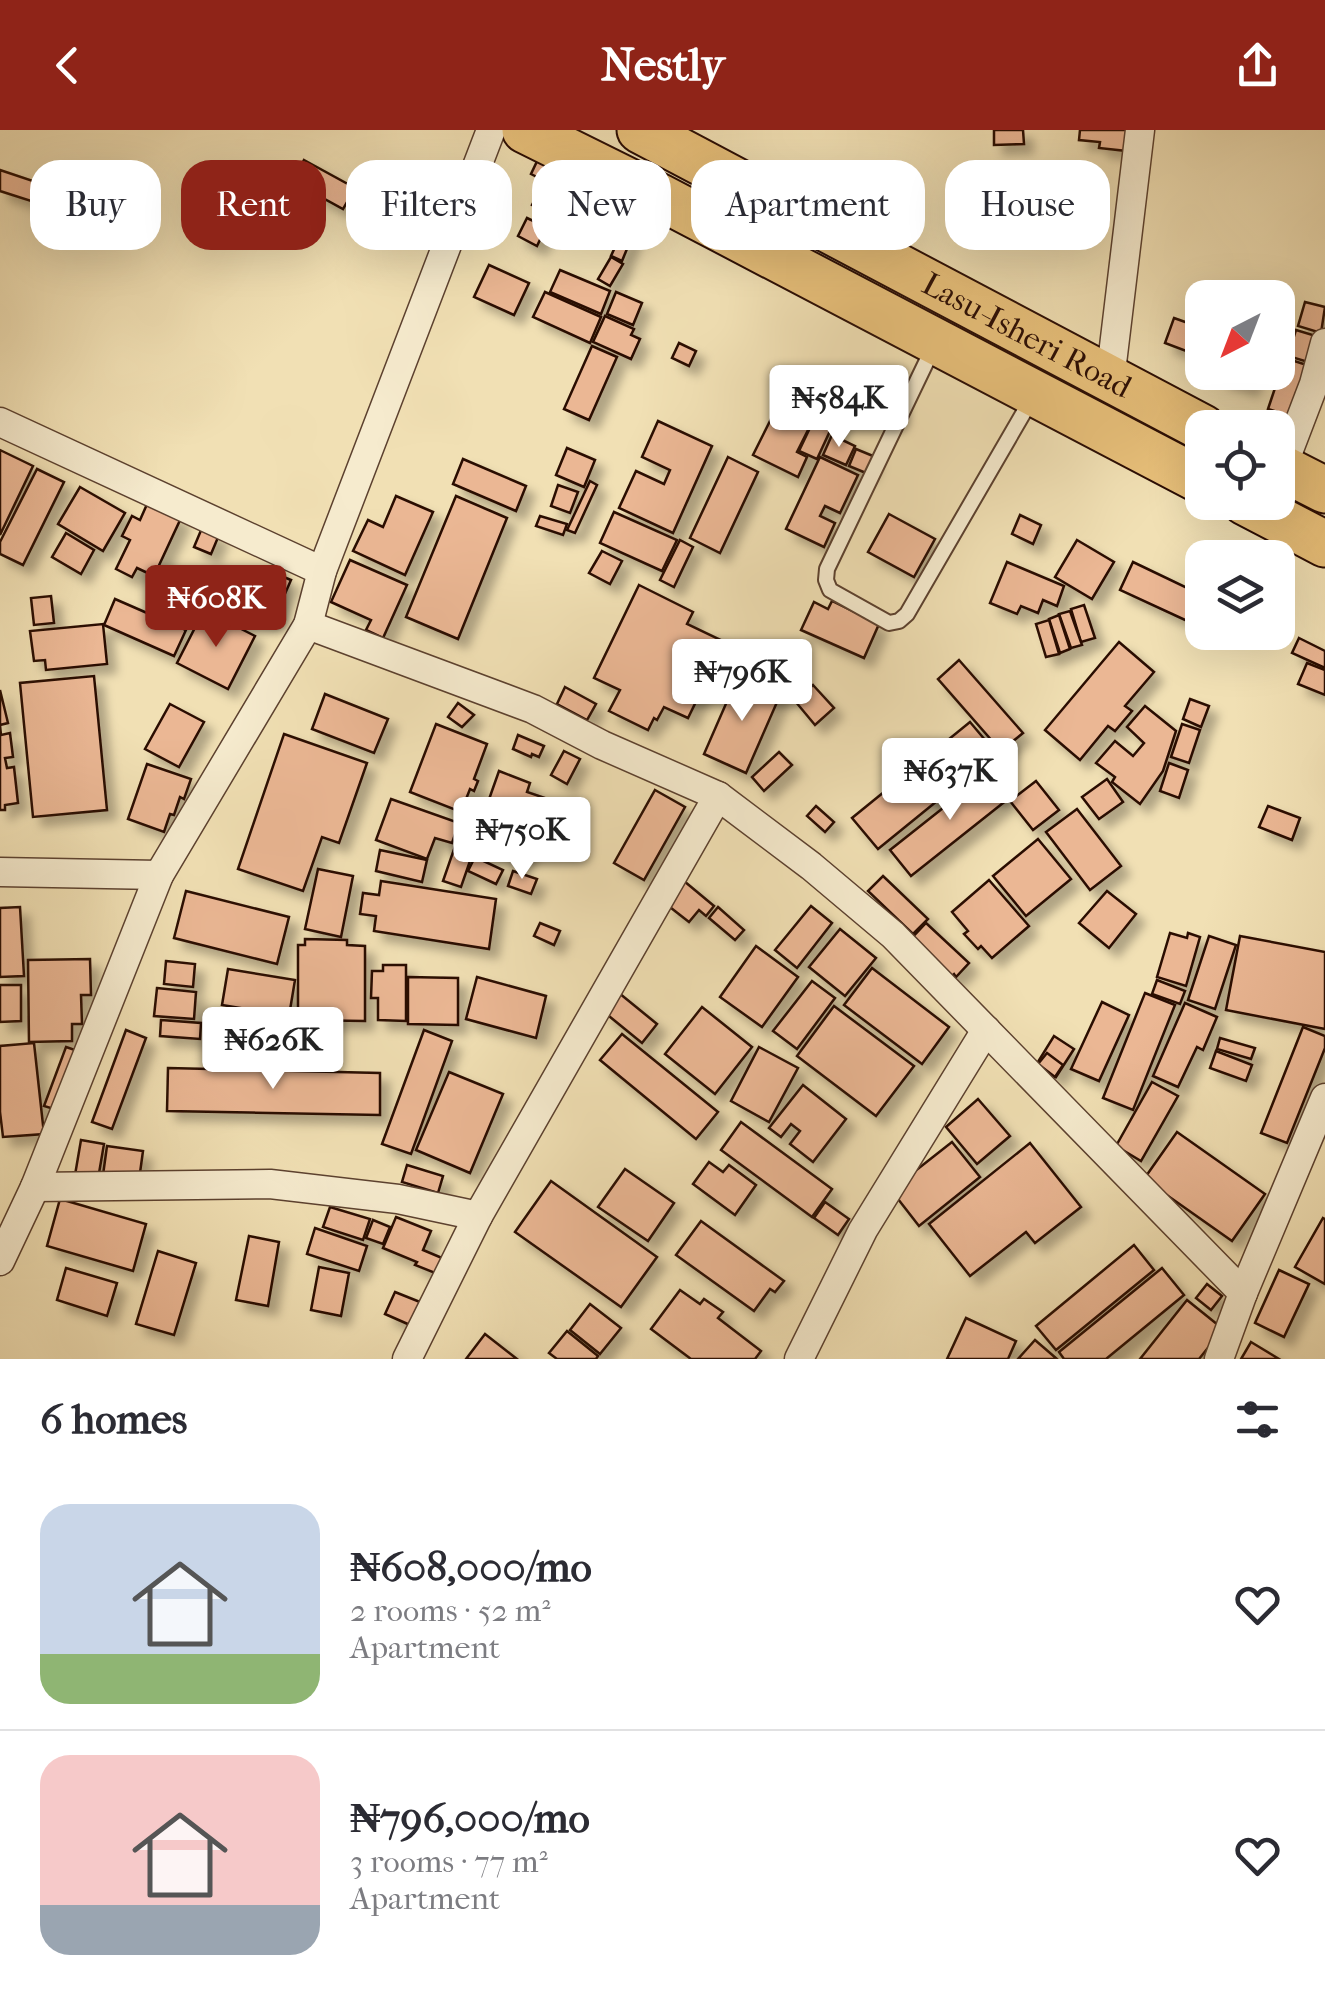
<!DOCTYPE html>
<html lang="en">
<head>
<meta charset="utf-8">
<style>
	body { margin:0; font-family:"IM FELL French Canon",serif; background:#f7f7f7; color:#2b2b33; height:100vh; display:flex; flex-direction:column; font-size:38px; white-space:nowrap }
	* { box-sizing:border-box; margin:0 }
	p { font-size:32px; color:#7c7c81 }
	.icon { flex:none; width:55px; height:55px; fill:none; stroke:currentColor; stroke-width:2; stroke-linecap:round; stroke-linejoin:round }
	.map { position:relative; height:1229px; overflow:hidden }
	.drawer { display:flex; flex-direction:column; background:#fff; flex:1 }
	.drawer>* { flex:none }
	.top-card { position:absolute; left:30px; top:30px; width:1265px; height:90px; display:flex; gap:20px }
	.needle { width:65px; rotate:222deg }
	.controls { position:absolute; left:1185px; top:150px; display:grid; gap:20px }
	.controls a { display:grid; place-items:center; width:110px; height:110px; border-radius:20px; background:#fff; box-shadow:0 10px 40px #0002; font-size:50px }
	.price { position:absolute; translate:-50% -85px; padding:0 22px; border-radius:10px; background:#fff; color:#222; font-size:32px; line-height:65px; filter:drop-shadow(0 2px 5px #0008) }
	.price::after { content:''; position:absolute; left:50%; top:60px; width:30px; height:22px; margin-left:-15px; background:inherit; clip-path:polygon(0 0,100% 0,50% 100%) }
	.price.selected { background:#8f2418; color:#fff }
	ul { padding:0; list-style:none }
	li { display:flex; align-items:center; gap:30px; height:250px; padding:0 40px }
	li+li { border-top:2px solid #e1e1e2 }
	li span { display:grid; place-items:center; flex:none; width:280px; height:200px; border-radius:30px; color:#555 }
	li>.icon { margin-inline-start:auto }
	span .icon { width:120px; height:120px; fill:#fffc; stroke-width:1 }
	li b { font-size:42px }
	h2 { display:flex; justify-content:space-between; align-items:center; height:120px; padding:0 40px; font-size:42px }
	.chip { padding:0 35px; border-radius:30px; background:#fff; box-shadow:0 10px 40px #0002; font-size:35px; line-height:90px }
	.chip.selected { background:#8f2418; color:#fff }
	header { display:flex; justify-content:space-between; align-items:center; height:130px; padding:0 40px; background:#8f2418; color:#fff; font-size:45px; font-weight:800 }
	.map>svg:first-child { display:block }
</style>
</head>
<body>
<header><svg class="icon" aria-label="back" viewBox="0 0 24 24"><path d="M15 5l-7 7 7 7"/></svg>Nestly<svg class="icon" aria-label="share" viewBox="0 0 24 24"><path d="M12 15V3M7 8l5-5 5 5M5 13v7h14v-7"/></svg></header>
<div class="map">
<svg width="1325" height="1229" viewBox="0 0 1325 1229">
	<defs>
		<filter id="shadow"><feDropShadow dx="9" dy="9" stdDeviation="5" flood-color="#0004"/></filter>
	</defs>
	<rect width="100%" height="100%" fill="#f1e0b4"/>
	<filter id="stains"><feTurbulence type="fractalNoise" baseFrequency=".002" numOctaves="4"/><feColorMatrix values="0 0 0 0 .2 0 0 0 0 .09 0 0 0 0 .02 0 0 0 .5 -.17"/></filter>
	<radialGradient id="worn" r=".72"><stop offset=".6" stop-color="#630" stop-opacity="0"/><stop offset="1" stop-color="#630" stop-opacity=".3"/></radialGradient>
	<g fill="#ebb794" stroke="#2a0c03" stroke-width="2.5" filter="url(#shadow)">
		<polygon points="994,0 1023,0 1024,14 994,15"/>
		<polygon points="1080,0 1129,0 1127,21 1099,18 1100,12 1079,10"/>
		<polygon points="540,25 556,33 547,52 531,44"/>
		<polygon points="304,30 355,58 343,79 292,51"/>
		<polygon points="0,40 36,52 31,71 0,61"/>
		<polygon points="543,54 560,63 549,84 532,75"/>
		<polygon points="619,81 639,89 633,106 613,99"/>
		<polygon points="527,88 546,97 537,116 518,106"/>
		<polygon points="621,104 631,109 622,131 611,126"/>
		<polygon points="611,127 623,134 610,156 598,149"/>
		<polygon points="489,135 529,153 514,185 474,167"/>
		<polygon points="560,140 610,161 601,184 550,162"/>
		<polygon points="545,162 601,187 590,213 533,187"/>
		<polygon points="616,162 642,173 633,195 607,184"/>
		<polygon points="1305,172 1325,177 1321,203 1298,196"/>
		<polygon points="605,186 634,199 631,205 640,209 631,229 593,212"/>
		<polygon points="1174,188 1202,198 1202,227 1165,213"/>
		<polygon points="1296,200 1316,206 1308,232 1288,226"/>
		<polygon points="679,213 696,221 689,236 672,228"/>
		<polygon points="592,216 617,227 589,290 564,279"/>
		<polygon points="1285,228 1313,237 1296,288 1268,279"/>
		<polygon points="1222,242 1236,242 1246,246 1247,242 1254,242 1249,257 1220,248"/>
		<polygon points="778,275 812,292 797,322 807,327 798,347 753,325"/>
		<polygon points="818,281 836,288 817,329 799,321"/>
		<polygon points="658,291 712,316 673,403 619,378 636,341 664,354 670,340 642,327"/>
		<polygon points="832,305 855,316 846,335 823,325"/>
		<polygon points="567,318 595,330 584,357 556,345"/>
		<polygon points="856,319 873,326 866,343 849,336"/>
		<polygon points="0,320 33,336 0,405"/>
		<polygon points="728,327 758,342 720,423 690,408"/>
		<polygon points="820,327 858,345 840,383 825,376 820,386 835,393 824,417 786,399"/>
		<polygon points="463,329 526,356 516,381 453,354"/>
		<polygon points="37,339 64,352 23,435 0,424 0,412"/>
		<polygon points="590,351 597,355 575,403 567,400"/>
		<polygon points="558,355 578,362 570,383 551,376"/>
		<polygon points="80,357 125,383 103,421 58,394"/>
		<polygon points="396,366 433,382 405,445 353,421 368,390 383,397"/>
		<polygon points="456,366 507,388 458,509 406,487"/>
		<polygon points="148,372 181,388 154,446 137,438 132,447 116,439 130,410 122,406 132,386 140,390"/>
		<polygon points="614,382 677,410 662,441 600,413"/>
		<polygon points="889,384 935,409 914,447 868,422"/>
		<polygon points="1020,385 1041,395 1033,414 1012,404"/>
		<polygon points="540,386 567,394 563,405 536,396"/>
		<polygon points="202,398 219,405 211,424 194,417"/>
		<polygon points="66,403 94,420 81,444 52,427"/>
		<polygon points="680,410 693,417 674,457 660,450"/>
		<polygon points="1077,410 1114,432 1092,469 1055,447"/>
		<polygon points="602,421 622,431 610,454 589,443"/>
		<polygon points="350,430 407,455 383,508 366,500 371,490 331,472"/>
		<polygon points="1007,432 1064,456 1057,476 1043,470 1038,483 1021,476 1017,484 990,473"/>
		<polygon points="1133,432 1202,465 1202,482 1196,495 1120,460"/>
		<polygon points="274,443 291,450 274,489 256,481"/>
		<polygon points="639,455 693,482 687,494 725,512 688,588 664,577 657,590 654,588 648,600 609,581 620,560 594,548"/>
		<polygon points="51,466 54,493 34,495 31,468"/>
		<polygon points="115,469 186,500 174,526 104,495"/>
		<polygon points="832,471 879,494 864,528 801,500 814,472 828,479"/>
		<polygon points="1084,475 1095,508 1081,512 1071,479"/>
		<polygon points="204,480 255,506 228,559 177,533"/>
		<polygon points="1070,481 1082,515 1071,518 1059,484"/>
		<polygon points="1059,485 1070,519 1060,523 1049,489"/>
		<polygon points="1049,490 1059,524 1046,527 1036,494"/>
		<polygon points="103,494 107,534 46,540 45,530 34,531 30,501"/>
		<polygon points="1299,508 1325,521 1325,538 1292,523"/>
		<polygon points="1119,512 1154,542 1125,576 1132,581 1115,601 1108,596 1080,630 1045,600"/>
		<polygon points="959,530 1023,603 1001,621 938,549"/>
		<polygon points="1307,533 1325,540 1325,565 1298,554"/>
		<polygon points="739,544 781,563 746,643 704,624"/>
		<polygon points="94,546 107,680 33,687 20,553"/>
		<polygon points="813,555 834,578 815,595 795,571"/>
		<polygon points="565,557 596,574 587,590 557,574"/>
		<polygon points="0,560 8,593 0,595 1,605 10,603 13,627 5,628 7,638 14,637 18,673 5,675 5,680 0,680"/>
		<polygon points="325,564 388,589 374,623 312,599"/>
		<polygon points="1190,569 1209,576 1201,597 1183,589"/>
		<polygon points="458,573 474,585 462,597 448,587"/>
		<polygon points="170,574 204,592 179,637 145,619"/>
		<polygon points="1145,576 1176,601 1163,641 1140,674 1112,652 1115,647 1096,633 1115,611 1133,626 1144,613 1127,597"/>
		<polygon points="970,592 996,623 878,719 852,688"/>
		<polygon points="436,594 487,614 474,649 478,651 474,661 470,659 461,682 410,662"/>
		<polygon points="1182,594 1200,600 1189,633 1171,627"/>
		<polygon points="284,604 367,633 339,713 322,707 303,761 238,739"/>
		<polygon points="518,605 544,616 539,627 532,624 531,627 513,619"/>
		<polygon points="564,621 580,629 567,654 551,645"/>
		<polygon points="779,622 792,635 764,661 752,647"/>
		<polygon points="1169,633 1188,640 1179,668 1160,661"/>
		<polygon points="147,634 191,649 184,669 180,667 174,685 170,684 164,702 128,689"/>
		<polygon points="991,640 1005,657 1000,660 1008,669 911,746 890,720"/>
		<polygon points="499,641 530,653 527,662 545,668 525,727 475,709"/>
		<polygon points="1107,649 1123,672 1099,689 1082,667"/>
		<polygon points="1036,651 1059,680 1033,700 1010,671"/>
		<polygon points="655,660 685,677 644,750 614,733"/>
		<polygon points="391,669 459,693 452,713 435,708 427,729 376,710"/>
		<polygon points="816,676 834,692 825,702 807,686"/>
		<polygon points="1268,676 1300,688 1292,710 1259,697"/>
		<polygon points="1077,679 1121,736 1090,760 1046,702"/>
		<polygon points="461,699 479,705 461,757 443,751"/>
		<polygon points="1038,709 1071,749 1026,786 993,746"/>
		<polygon points="380,720 427,730 422,752 376,741"/>
		<polygon points="475,727 503,740 496,754 468,741"/>
		<polygon points="318,739 353,746 341,807 305,799"/>
		<polygon points="513,741 537,749 531,764 508,756"/>
		<polygon points="883,746 928,789 913,804 868,761"/>
		<polygon points="989,750 1029,796 992,828 981,816 978,819 964,804 968,801 952,782"/>
		<polygon points="381,751 496,769 489,819 374,801 376,786 360,784 363,763 379,765"/>
		<polygon points="684,751 714,776 706,786 699,780 689,792 666,774"/>
		<polygon points="186,761 289,787 277,834 174,808"/>
		<polygon points="1107,761 1136,784 1109,818 1079,793"/>
		<polygon points="811,776 832,793 797,838 775,820"/>
		<polygon points="20,777 24,846 0,847 0,778"/>
		<polygon points="718,777 744,800 735,810 709,788"/>
		<polygon points="540,793 560,801 554,815 534,806"/>
		<polygon points="926,793 969,833 956,847 954,844 948,849 909,811"/>
		<polygon points="840,799 876,828 845,866 809,837"/>
		<polygon points="1170,803 1187,808 1188,803 1200,807 1186,856 1157,847"/>
		<polygon points="1209,806 1236,815 1215,879 1188,870"/>
		<polygon points="1240,806 1325,822 1325,899 1226,880"/>
		<polygon points="305,809 347,810 347,815 365,816 365,891 298,890 298,815 305,815"/>
		<polygon points="756,816 798,847 762,897 720,867"/>
		<polygon points="90,829 91,865 81,865 82,894 72,894 72,911 29,912 28,830"/>
		<polygon points="166,831 195,834 193,857 164,854"/>
		<polygon points="383,835 406,835 406,891 378,890 378,868 371,868 372,841 383,841"/>
		<polygon points="872,838 949,897 922,934 844,875"/>
		<polygon points="228,839 295,850 289,886 222,875"/>
		<polygon points="408,847 458,848 458,895 408,894"/>
		<polygon points="477,847 546,866 536,908 466,889"/>
		<polygon points="1157,850 1185,861 1180,874 1152,864"/>
		<polygon points="812,851 835,868 797,919 773,901"/>
		<polygon points="0,855 21,855 21,891 0,892"/>
		<polygon points="157,858 196,862 194,889 154,886"/>
		<polygon points="619,863 657,894 642,913 604,882"/>
		<polygon points="1145,863 1175,875 1133,980 1103,968"/>
		<polygon points="1102,872 1129,885 1099,951 1071,939"/>
		<polygon points="1185,873 1217,887 1203,920 1197,917 1178,957 1153,946"/>
		<polygon points="834,876 914,936 876,986 797,926"/>
		<polygon points="702,877 752,917 715,964 665,924"/>
		<polygon points="161,890 201,893 200,909 160,906"/>
		<polygon points="1303,897 1325,906 1325,918 1287,1013 1261,1003"/>
		<polygon points="126,900 146,908 112,999 92,992"/>
		<polygon points="424,900 452,911 411,1024 382,1014"/>
		<polygon points="622,904 718,982 696,1009 600,930"/>
		<polygon points="1054,906 1074,919 1056,947 1036,935"/>
		<polygon points="1220,908 1255,918 1251,929 1217,919"/>
		<polygon points="34,913 44,1004 3,1007 0,982 0,916"/>
		<polygon points="66,917 78,921 57,980 44,976"/>
		<polygon points="759,917 798,938 769,992 731,971"/>
		<polygon points="1216,921 1252,935 1246,951 1210,938"/>
		<polygon points="1047,923 1063,935 1055,947 1038,934"/>
		<polygon points="168,938 380,943 380,985 167,981"/>
		<polygon points="449,942 503,964 470,1043 416,1020"/>
		<polygon points="1152,952 1178,966 1141,1031 1116,1016"/>
		<polygon points="803,955 846,989 813,1032 790,1014 800,1001 791,994 781,1007 769,998"/>
		<polygon points="978,969 1010,1006 977,1034 946,997"/>
		<polygon points="741,992 832,1059 812,1087 721,1020"/>
		<polygon points="1177,1002 1265,1064 1232,1111 1144,1049"/>
		<polygon points="81,1010 104,1014 98,1049 75,1045"/>
		<polygon points="952,1012 980,1047 919,1096 891,1060"/>
		<polygon points="1030,1013 1081,1077 1035,1113 1026,1102 970,1146 929,1094"/>
		<polygon points="107,1016 143,1021 139,1050 103,1045"/>
		<polygon points="709,1032 723,1042 729,1035 756,1055 735,1085 693,1054"/>
		<polygon points="407,1035 443,1046 438,1063 402,1052"/>
		<polygon points="625,1039 674,1073 648,1111 598,1077"/>
		<polygon points="551,1051 657,1127 621,1177 515,1102"/>
		<polygon points="60,1069 146,1094 133,1141 47,1116"/>
		<polygon points="825,1072 849,1089 838,1105 814,1088"/>
		<polygon points="330,1077 370,1089 363,1110 323,1097"/>
		<polygon points="396,1087 431,1101 423,1120 442,1128 435,1143 415,1135 417,1132 383,1118"/>
		<polygon points="1323,1088 1325,1089 1325,1154 1295,1137"/>
		<polygon points="373,1090 390,1097 383,1114 366,1108"/>
		<polygon points="701,1091 784,1151 775,1162 770,1159 754,1181 676,1125"/>
		<polygon points="315,1098 367,1116 359,1141 307,1124"/>
		<polygon points="249,1106 279,1112 268,1176 236,1170"/>
		<polygon points="1134,1115 1154,1140 1056,1220 1036,1196"/>
		<polygon points="158,1121 196,1133 174,1205 136,1194"/>
		<polygon points="319,1137 349,1143 341,1186 311,1180"/>
		<polygon points="66,1138 117,1153 107,1186 57,1170"/>
		<polygon points="1162,1138 1184,1165 1106,1229 1064,1229 1059,1222"/>
		<polygon points="1279,1140 1309,1154 1284,1207 1255,1193"/>
		<polygon points="1207,1154 1222,1166 1211,1180 1196,1168"/>
		<polygon points="680,1160 700,1174 704,1169 723,1182 718,1188 761,1221 755,1229 691,1229 651,1199"/>
		<polygon points="395,1162 420,1172 410,1195 385,1184"/>
		<polygon points="1187,1170 1223,1199 1199,1229 1140,1229"/>
		<polygon points="590,1174 621,1198 600,1224 570,1200"/>
		<polygon points="966,1188 1016,1211 1008,1229 947,1229"/>
		<polygon points="567,1201 598,1226 596,1229 557,1229 549,1223"/>
		<polygon points="485,1204 517,1229 466,1229"/>
		<polygon points="1035,1210 1057,1229 1018,1229"/>
		<polygon points="1251,1212 1279,1229 1241,1229"/>
	</g>
	<g fill="none" stroke-linecap="round" stroke-linejoin="round">
		<defs>
			<polyline id="service" points="933,218 827,439 826,450 830,460 889,493 899,491 907,484 1031,270"/>
			<g id="minor">
				<polyline points="1110,250 1140,0"/>
				<polyline points="0,292 322,441"/>
				<polyline points="1282,338 1314,254 1325,213"/>
				<polyline points="308,495 533,579 602,615 718,666 811,736 893,805 1243,1163"/>
				<polyline points="0,742 159,745"/>
				<polyline points="35,1057 270,1054 398,1069 478,1086"/>
				<polyline points="0,1131 35,1057 159,745 308,495 322,441 491,0"/>
				<polyline points="407,1229 478,1086 718,666"/>
				<polyline points="799,1229 863,1100 986,900"/>
				<polyline points="1219,1229 1243,1163 1325,968"/>
			</g>
			<g id="primary">
				<polyline points="525,0 660,67 1202,351"/>
				<path id="s1" d="M640,0L1203,298"/>
				<polyline points="1278,336 1325,360"/>
				<polyline points="1245,372 1325,414"/>
			</g>
		</defs>
		<use href="#service" stroke="#5c412f" stroke-width="18"/>
		<use href="#minor" stroke="#5c412f" stroke-width="31"/>
		<use href="#primary" stroke="#2a0c03" stroke-width="49"/>
		<use href="#service" stroke="#f6ebce" stroke-width="14"/>
		<use href="#minor" stroke="#f6ebce" stroke-width="28"/>
		<use href="#primary" stroke="#e8c07a" stroke-width="45"/>
	</g>
	<g text-anchor="middle" stroke-width="8" stroke-linejoin="round" paint-order="stroke">
		<g font-size="32" fill="#2a0c03" stroke="#f6ebce">
			<text dy="11" stroke="none"><textPath href="#s1" startOffset="438">Lasu-Isheri Road</textPath></text>
		</g>
	</g>
	<rect width="100%" height="100%" filter="url(#stains)"/>
	<rect width="100%" height="100%" fill="url(#worn)"/>
</svg>
<div class="controls">
<a><svg class="needle" viewBox="-14 -14 28 28"><path d="M0-13l5 13h-10z" fill="#e53935"/><path d="M0 13l5-13h-10z" fill="#7c7c81"/></svg></a>
<a><svg class="icon" aria-label="locate" viewBox="0 0 24 24"><circle cx="12" cy="12" r="6"/><path d="M12 2v4M12 18v4M2 12h4M18 12h4"/></svg></a>
<a><svg class="icon" aria-label="layers" viewBox="0 0 24 24"><path d="M12 4l9 5-9 5-9-5zM3 14l9 5 9-5"/></svg></a>
</div>
<b class="price" style="left:839px;top:320px">₦584K</b>
<b class="price selected" style="left:216px;top:520px">₦608K</b>
<b class="price" style="left:742px;top:594px">₦796K</b>
<b class="price" style="left:950px;top:693px">₦637K</b>
<b class="price" style="left:522px;top:752px">₦750K</b>
<b class="price" style="left:273px;top:962px">₦626K</b>
<div class="top-card">
<a class="chip">Buy</a>
<a class="chip selected">Rent</a>
<a class="chip">Filters</a>
<a class="chip">New</a>
<a class="chip">Apartment</a>
<a class="chip">House</a>
</div>
</div>
<section class="drawer">
<h2>6 homes<svg class="icon" aria-label="filters" viewBox="0 0 24 24"><path d="M4 7h16M4 17h16"/><circle cx="9" cy="7" r="2"/><circle cx="15" cy="17" r="2"/></svg></h2>
<ul>
<li><span style="background:linear-gradient(#c9d6e8 75%,#8fb573 0)"><svg class="icon" aria-label="home" viewBox="0 0 24 24"><path d="M3 11l9-7 9 7M6 9v11h12V9"/></svg></span><div><b>₦608,000/mo</b><p>2 rooms · 52 m²</p><p>Apartment</p></div><svg class="icon" aria-label="heart" viewBox="0 0 24 24"><path d="M12 20l-8-8c-3-5 5-10 8-4 3-6 11-1 8 4z"/></svg></li>
<li><span style="background:linear-gradient(#f6c9c9 75%,#9aa5b1 0)"><svg class="icon" aria-label="home" viewBox="0 0 24 24"><path d="M3 11l9-7 9 7M6 9v11h12V9"/></svg></span><div><b>₦796,000/mo</b><p>3 rooms · 77 m²</p><p>Apartment</p></div><svg class="icon" aria-label="heart" viewBox="0 0 24 24"><path d="M12 20l-8-8c-3-5 5-10 8-4 3-6 11-1 8 4z"/></svg></li>
</ul>
</section>
</body>
</html>
